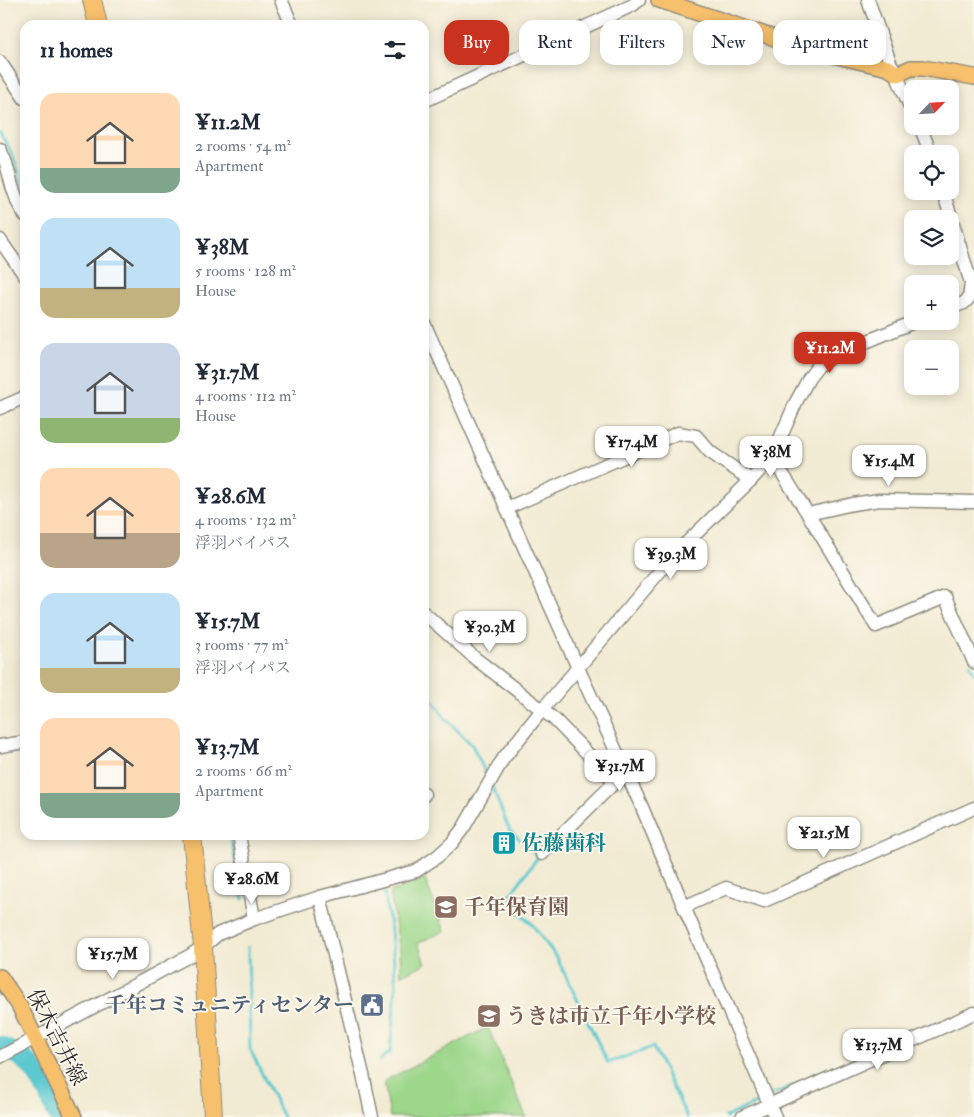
<!DOCTYPE html>
<html lang="en">
<head>
<meta charset="utf-8">
<style>
	body { margin:0; font-family:"IM FELL Double Pica","Noto Serif JP",serif; background:#f2f2f3; color:#1f2937; height:100vh; display:flex; flex-direction:column; font-size:19px; white-space:nowrap }
	* { box-sizing:border-box; margin:0 }
	p { font-size:16px; color:#747a83 }
	.icon { flex:none; width:28px; height:28px; fill:none; stroke:currentColor; stroke-width:2; stroke-linecap:round; stroke-linejoin:round }
	.map { position:relative; flex:1; overflow:hidden }
	.panel { position:absolute; left:20px; top:20px; width:409px; height:820px; display:flex; flex-direction:column; background:#fff; border-radius:15px; box-shadow:0 2px 12px #0003 }
	.panel>* { flex:none }
	.banner { position:absolute; left:444px; top:20px; width:455px; height:45px; display:flex; gap:10px }
	.needle { width:32px; rotate:65deg }
	.buttons { position:absolute; left:904px; top:80px; display:grid; gap:10px }
	.buttons a { display:grid; place-items:center; width:55px; height:55px; border-radius:10px; background:#fff; box-shadow:0 2px 12px #0003; font-size:25px }
	.price { position:absolute; translate:-50% -42px; padding:0 11px; border-radius:10px; background:#fff; color:#222; font-size:16px; line-height:32px; filter:drop-shadow(0 1px 2px #0008) }
	.price::after { content:''; position:absolute; left:50%; top:30px; width:15px; height:11px; margin-left:-8px; background:inherit; clip-path:polygon(0 0,100% 0,50% 100%) }
	.price.selected { background:#c8321e; color:#fff }
	ul { padding:0; list-style:none }
	li { display:flex; align-items:center; gap:15px; height:125px; padding:0 20px }
	li span { display:grid; place-items:center; flex:none; width:140px; height:100px; border-radius:15px; color:#555 }
	li>.icon { margin-inline-start:auto }
	span .icon { width:60px; height:60px; fill:#fffc; stroke-width:1 }
	li b { font-size:21px }
	h2 { display:flex; justify-content:space-between; align-items:center; height:60px; padding:0 20px; font-size:21px }
	.tag { padding:0 18px; border-radius:15px; background:#fff; box-shadow:0 2px 12px #0003; font-size:18px; line-height:45px }
	.tag.selected { background:#c8321e; color:#fff }
	.map>svg:first-child { display:block }
</style>
</head>
<body>
<div class="map">
<svg width="974" height="1117" viewBox="0 0 974 1117">
	<rect width="100%" height="100%" fill="#fbf7ec"/>
	<filter id="ink" filterUnits="userSpaceOnUse"><feTurbulence type="fractalNoise" baseFrequency=".02" numOctaves="2"/><feDisplacementMap in="SourceGraphic" scale="10" xChannelSelector="R" yChannelSelector="G"/><feConvolveMatrix kernelMatrix="1 2 1 2 8 2 1 2 1" color-interpolation-filters="sRGB"/></filter>
	<filter id="wash" filterUnits="userSpaceOnUse"><feTurbulence type="fractalNoise" baseFrequency=".0096" numOctaves="4" result="noise"/><feDisplacementMap in="SourceGraphic" scale="20" xChannelSelector="R" yChannelSelector="G"/><feGaussianBlur stdDeviation="1.12" result="paint"/><feColorMatrix in="noise" values="0 0 0 0 0 0 0 0 0 0 0 0 0 0 0 0 0 1.4 0 .05"/><feComposite in="paint" operator="in"/></filter>
	<g filter="url(#wash)">
		<rect width="100%" height="100%" fill="#f2ebd3"/>
		<g fill="#9cd78a" stroke="#64815a">
			<polygon points="425,879 445,931 418,943 425,964 401,975 400,951 390,892"/>
			<polygon points="488,1027 526,1117 390,1117 384,1081"/>
		</g>
		<g fill="none" stroke-linecap="round" stroke-linejoin="round">
			<g stroke="#5bc8d0" stroke-width="3">
				<polyline points="0,133 13,155 25,191"/>
				<polyline points="970,664 974,673"/>
				<polyline points="424,688 446,719 472,745 488,778"/>
				<polyline points="492,786 509,829 538,857 505,902 531,923 557,958 608,1063 653,1047 687,1117"/>
				<polyline points="230,835 243,899"/>
				<polyline points="248,947 250,1049 283,1117"/>
				<polyline points="380,1061 384,1056 390,1053 396,985 391,931 384,891"/>
				<polyline points="771,1095 843,1065"/>
				<polyline points="726,1117 758,1102"/>
			</g>
			<path stroke="#5bc8d0" stroke-width="20" d="M0,1046C6,1049 12,1051 18,1055C39,1068 48,1096 59,1117"/>
		</g>
	</g>
	<g filter="url(#ink)">
		<g fill="none" stroke-linecap="round" stroke-linejoin="round">
			<defs>
				<g id="minor">
					<polyline points="281,0 292,25"/>
					<polyline points="868,0 891,65 898,74 899,81 912,111"/>
					<polyline points="0,62 25,99"/>
					<polyline points="424,101 633,5 639,0"/>
					<polyline points="920,126 931,154"/>
					<polyline points="0,149 6,163 12,186 18,203 25,215"/>
					<polyline points="943,191 971,283 969,298 964,303 950,308"/>
					<polyline points="0,240 25,276"/>
					<polyline points="424,323 578,668 641,805 684,907 775,1117"/>
					<polyline points="0,408 25,397"/>
					<polyline points="772,457 808,514 876,626 945,597 974,662"/>
					<polyline points="507,508 678,433 696,436 710,452 751,480"/>
					<polyline points="808,514 853,504 879,500 974,502"/>
					<polyline points="424,613 476,659 554,719 615,782 542,854"/>
					<polyline points="0,746 25,742"/>
					<polyline points="424,794 424,795"/>
					<polyline points="239,835 254,919"/>
					<polyline points="320,897 364,1079 372,1117"/>
					<polyline points="684,907 726,888 764,901 974,808"/>
					<polyline points="0,1057 189,956 203,947 218,934 254,919 320,897 416,871 438,856 452,843 464,827 503,759 542,710 672,557 751,480 772,457 796,402 809,378 819,365 832,356 916,321"/>
					<polyline points="742,1117 974,1013"/>
				</g>
				<g id="major">
					<polyline points="659,0 808,49 888,68 898,74 911,68 923,68 974,77"/>
					<polyline points="0,977 19,1005 74,1117"/>
				</g>
				<g id="highway">
					<polyline points="92,0 98,25"/>
					<polyline points="192,835 203,947 213,1117"/>
				</g>
			</defs>
			<use href="#minor" stroke="#8e8b7f" stroke-width="15"/>
			<use href="#major" stroke="#8e8b7f" stroke-width="18"/>
			<use href="#highway" stroke="#8e8b7f" stroke-width="20"/>
			<use href="#minor" stroke="#fff" stroke-width="12"/>
			<use href="#major" stroke="#f7c06c" stroke-width="15"/>
			<use href="#highway" stroke="#f7c06c" stroke-width="18"/>
		</g>
	</g>
	<defs>
		<symbol id="building-square" viewBox="-11 -11 22 22"><rect x="-9" y="-9" width="18" height="18" rx="4" fill="#0f9aa8" stroke="#fbf7ec"/><path d="M-4-6H4V6H1V3H-1V6H-4ZM-2.5-4.3h1.7v1.8h-1.7ZM.8-4.3h1.7v1.8H.8ZM-2.5-1h1.7V.8h-1.7ZM.8-1h1.7V.8H.8Z" fill="#fff"/></symbol>
		<symbol id="school-square" viewBox="-11 -11 22 22"><rect x="-9" y="-9" width="18" height="18" rx="4" fill="#8d6e63" stroke="#fbf7ec"/><path d="M0-5L7-2L0 1L-7-2ZM-4 1L0 2.5L4 1V4Q0 6-4 4Z" fill="#fff"/></symbol>
		<symbol id="civic-square" viewBox="-11 -11 22 22"><rect x="-9" y="-9" width="18" height="18" rx="4" fill="#5c6f8a" stroke="#fbf7ec"/><path d="M-.6-6.5H3V-4.5H.6V-3L4-1V1h2V6H-6V1h2V-1L-.6-3ZM-1.2 2.5V6h2.4V2.5Z" fill="#fff"/></symbol>
	</defs>
	<g fill-rule="evenodd">
		<use href="#building-square" x="490" y="829" width="28" height="28"/>
		<use href="#school-square" x="432" y="893" width="28" height="28"/>
		<use href="#civic-square" x="358" y="991" width="28" height="28"/>
		<use href="#school-square" x="475" y="1002" width="28" height="28"/>
	</g>
	<g text-anchor="middle" stroke-width="4" stroke-linejoin="round" paint-order="stroke">
		<g font-size="21" font-weight="bold" fill="#0d838f" stroke="#fbf7ec" text-anchor="start">
			<text x="522" y="850">佐藤歯科</text>
		</g>
		<g font-size="21" font-weight="bold" fill="#785e54" stroke="#fbf7ec" text-anchor="start">
			<text x="464" y="914">千年保育園</text>
			<text x="506" y="1023">うきは市立千年小学校</text>
		</g>
		<g font-size="21" font-weight="bold" fill="#4e5e75" stroke="#fbf7ec" text-anchor="end">
			<text x="354" y="1012">千年コミュニティセンター</text>
		</g>
		<g font-size="21" fill="#2b2b2b" stroke="#fbf7ec">
			<text transform="translate(57 1037) rotate(63)" y="7">保木吉井線</text>
		</g>
	</g>
</svg>
<div class="buttons">
<a><svg class="needle" viewBox="-14 -14 28 28"><path d="M0-13l5 13h-10z" fill="#e53935"/><path d="M0 13l5-13h-10z" fill="#747a83"/></svg></a>
<a><svg class="icon" aria-label="locate" viewBox="0 0 24 24"><circle cx="12" cy="12" r="6"/><path d="M12 2v4M12 18v4M2 12h4M18 12h4"/></svg></a>
<a><svg class="icon" aria-label="layers" viewBox="0 0 24 24"><path d="M12 4l9 5-9 5-9-5zM3 14l9 5 9-5"/></svg></a>
<a>+</a>
<a>−</a>
</div>
<b class="price selected" style="left:830px;top:374px">¥11.2M</b>
<b class="price" style="left:632px;top:468px">¥17.4M</b>
<b class="price" style="left:771px;top:478px">¥38M</b>
<b class="price" style="left:889px;top:487px">¥15.4M</b>
<b class="price" style="left:671px;top:580px">¥39.3M</b>
<b class="price" style="left:490px;top:653px">¥30.3M</b>
<b class="price" style="left:620px;top:792px">¥31.7M</b>
<b class="price" style="left:824px;top:859px">¥21.5M</b>
<b class="price" style="left:252px;top:905px">¥28.6M</b>
<b class="price" style="left:113px;top:980px">¥15.7M</b>
<b class="price" style="left:878px;top:1071px">¥13.7M</b>
<div class="banner">
<a class="tag selected">Buy</a>
<a class="tag">Rent</a>
<a class="tag">Filters</a>
<a class="tag">New</a>
<a class="tag">Apartment</a>
</div>
<section class="panel">
<h2>11 homes<svg class="icon" aria-label="filters" viewBox="0 0 24 24"><path d="M4 7h16M4 17h16"/><circle cx="9" cy="7" r="2"/><circle cx="15" cy="17" r="2"/></svg></h2>
<ul>
<li><span style="background:linear-gradient(#ffd9b3 75%,#7fa58c 0)"><svg class="icon" aria-label="home" viewBox="0 0 24 24"><path d="M3 11l9-7 9 7M6 9v11h12V9"/></svg></span><div><b>¥11.2M</b><p>2 rooms · 54 m²</p><p>Apartment</p></div></li>
<li><span style="background:linear-gradient(#bfe0f5 70%,#c2b280 0)"><svg class="icon" aria-label="home" viewBox="0 0 24 24"><path d="M3 11l9-7 9 7M6 9v11h12V9"/></svg></span><div><b>¥38M</b><p>5 rooms · 128 m²</p><p>House</p></div></li>
<li><span style="background:linear-gradient(#c9d6e8 75%,#8fb573 0)"><svg class="icon" aria-label="home" viewBox="0 0 24 24"><path d="M3 11l9-7 9 7M6 9v11h12V9"/></svg></span><div><b>¥31.7M</b><p>4 rooms · 112 m²</p><p>House</p></div></li>
<li><span style="background:linear-gradient(#ffd9b3 65%,#b9a48a 0)"><svg class="icon" aria-label="home" viewBox="0 0 24 24"><path d="M3 11l9-7 9 7M6 9v11h12V9"/></svg></span><div><b>¥28.6M</b><p>4 rooms · 132 m²</p><p>浮羽バイパス</p></div></li>
<li><span style="background:linear-gradient(#bfe0f5 75%,#c2b280 0)"><svg class="icon" aria-label="home" viewBox="0 0 24 24"><path d="M3 11l9-7 9 7M6 9v11h12V9"/></svg></span><div><b>¥15.7M</b><p>3 rooms · 77 m²</p><p>浮羽バイパス</p></div></li>
<li><span style="background:linear-gradient(#ffd9b3 75%,#7fa58c 0)"><svg class="icon" aria-label="home" viewBox="0 0 24 24"><path d="M3 11l9-7 9 7M6 9v11h12V9"/></svg></span><div><b>¥13.7M</b><p>2 rooms · 66 m²</p><p>Apartment</p></div></li>
</ul>
</section>
</div>
</body>
</html>
